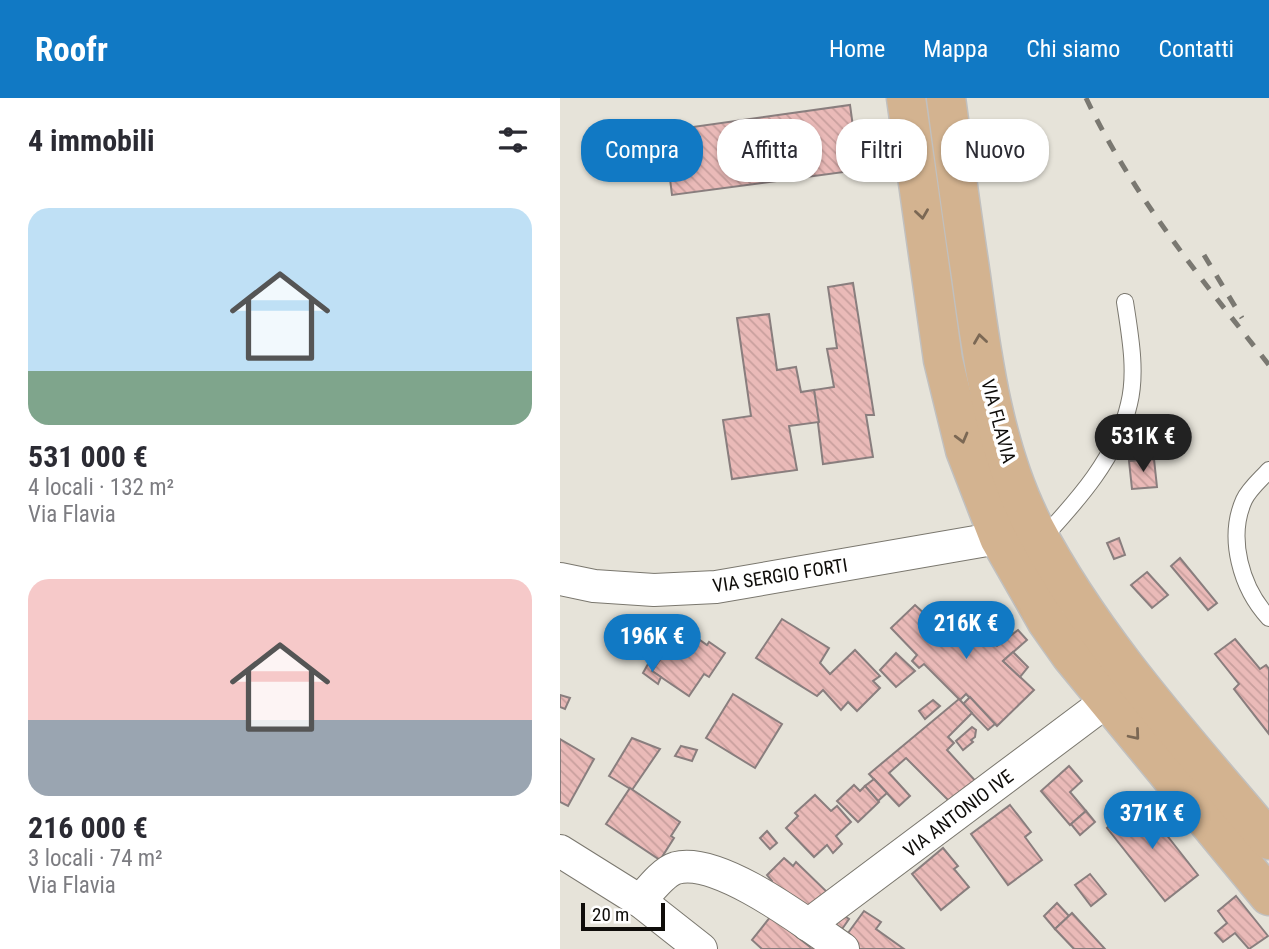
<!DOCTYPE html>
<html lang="it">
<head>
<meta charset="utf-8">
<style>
	body { margin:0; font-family:"Roboto Condensed",sans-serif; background:#f7f7f7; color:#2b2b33; height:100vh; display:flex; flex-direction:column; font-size:26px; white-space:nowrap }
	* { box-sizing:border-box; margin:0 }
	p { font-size:23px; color:#7c7c81 }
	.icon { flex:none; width:38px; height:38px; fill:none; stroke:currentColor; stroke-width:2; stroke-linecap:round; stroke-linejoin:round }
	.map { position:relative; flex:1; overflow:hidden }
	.side { display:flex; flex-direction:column; background:#fff; width:560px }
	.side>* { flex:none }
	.banner { position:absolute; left:21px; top:21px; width:583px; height:63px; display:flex; gap:14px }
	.scale { position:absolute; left:21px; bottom:18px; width:84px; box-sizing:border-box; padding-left:7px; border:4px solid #0f0d0a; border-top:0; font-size:19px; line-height:24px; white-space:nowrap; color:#0f0d0a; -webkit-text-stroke:5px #fff; paint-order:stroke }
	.price { position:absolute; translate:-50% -60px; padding:0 16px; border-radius:24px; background:#1179c4; color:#fff; font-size:23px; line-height:46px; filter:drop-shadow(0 2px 4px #0008) }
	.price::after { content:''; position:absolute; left:50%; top:42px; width:21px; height:16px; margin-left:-10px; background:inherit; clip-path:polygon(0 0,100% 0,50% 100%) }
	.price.on { background:#222; color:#fff }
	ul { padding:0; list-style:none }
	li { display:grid; align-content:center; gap:14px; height:371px; padding:0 28px }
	li span { display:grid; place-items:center; height:217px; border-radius:21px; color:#555 }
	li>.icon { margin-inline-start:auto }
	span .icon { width:126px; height:126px; fill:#fffc; stroke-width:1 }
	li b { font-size:30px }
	h2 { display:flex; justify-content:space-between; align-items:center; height:84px; padding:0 28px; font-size:30px }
	.tag { padding:0 24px; border-radius:28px; background:#fff; box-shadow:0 2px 5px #0004; font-size:24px; line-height:63px }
	.tag.on { background:#1179c4; color:#fff }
	header { display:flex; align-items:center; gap:42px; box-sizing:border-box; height:98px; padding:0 35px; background:#1179c4; color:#fff }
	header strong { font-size:33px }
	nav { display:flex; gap:38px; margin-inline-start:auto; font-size:24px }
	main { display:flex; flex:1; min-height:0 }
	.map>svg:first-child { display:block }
</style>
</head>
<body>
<header>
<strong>Roofr</strong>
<nav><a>Home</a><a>Mappa</a><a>Chi siamo</a><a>Contatti</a></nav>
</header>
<main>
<section class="side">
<h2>4 immobili<svg class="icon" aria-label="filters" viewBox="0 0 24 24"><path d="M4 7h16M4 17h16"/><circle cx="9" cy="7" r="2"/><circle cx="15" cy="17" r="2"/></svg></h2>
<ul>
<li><span style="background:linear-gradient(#bfe0f5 75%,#7fa58c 0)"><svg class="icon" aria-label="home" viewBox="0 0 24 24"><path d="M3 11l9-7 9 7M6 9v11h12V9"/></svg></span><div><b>531 000 €</b><p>4 locali · 132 m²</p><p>Via Flavia</p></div></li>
<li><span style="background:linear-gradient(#f6c9c9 65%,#9aa5b1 0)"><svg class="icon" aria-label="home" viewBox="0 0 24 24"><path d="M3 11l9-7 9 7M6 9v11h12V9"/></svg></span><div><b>216 000 €</b><p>3 locali · 74 m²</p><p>Via Flavia</p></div></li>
</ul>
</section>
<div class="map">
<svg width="709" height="851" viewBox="0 0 709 851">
	<defs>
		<pattern id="building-back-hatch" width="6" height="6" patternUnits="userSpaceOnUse" patternTransform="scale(1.75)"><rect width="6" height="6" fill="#eabab8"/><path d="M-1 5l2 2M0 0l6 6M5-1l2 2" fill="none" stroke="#c89f9d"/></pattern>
	</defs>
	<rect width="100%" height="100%" fill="#e6e3d9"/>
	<g fill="url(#building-back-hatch)" stroke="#897e7e" stroke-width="2">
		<polygon points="290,7 299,72 112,97 104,33"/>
		<polygon points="293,185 314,317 306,317 313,359 263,366 254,292 274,289 267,251 277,250 268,189"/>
		<polygon points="209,216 217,272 236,269 241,294 254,292 259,324 229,328 237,372 172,381 163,322 191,318 177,220"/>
		<polygon points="594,361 597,389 572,391 569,363"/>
		<polygon points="559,440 565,457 554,461 547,445"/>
		<polygon points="620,460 657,505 648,512 611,468"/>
		<polygon points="587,474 608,497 592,510 571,487"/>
		<polygon points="355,507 368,519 376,512 394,531 408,521 437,548 458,532 467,542 443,563 474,592 437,628 406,596 400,602 364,566 359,570 352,563 357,557 331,530"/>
		<polygon points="222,521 269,550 260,565 270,576 295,552 320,578 313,583 320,590 297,613 288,604 281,612 263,592 257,598 196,560"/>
		<polygon points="123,530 147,547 149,544 165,555 149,579 144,576 129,598 92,573"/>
		<polygon points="675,541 700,571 706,567 709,571 709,636 674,591 679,586 655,556"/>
		<polygon points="453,554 468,569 460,579 443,563"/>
		<polygon points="336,555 355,573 336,589 320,572"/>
		<polygon points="88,566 94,570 92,573 101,579 98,586 83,575"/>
		<polygon points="173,596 222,626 195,670 146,640"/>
		<polygon points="0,597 10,600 5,611 0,609"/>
		<polygon points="410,599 435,626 428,632 403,606"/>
		<polygon points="399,601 412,615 388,639 394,645 387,652 420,688 395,709 346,660 329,675 350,698 339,708 309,676"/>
		<polygon points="373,602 380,608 365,621 359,613"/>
		<polygon points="412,629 416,632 415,639 411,642 413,644 403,652 396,643"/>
		<polygon points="72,640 100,651 72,692 49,678"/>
		<polygon points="0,641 34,661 8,708 0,704"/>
		<polygon points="121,648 137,652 132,663 115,658"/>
		<polygon points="509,668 522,683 510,694 526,713 510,727 481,693"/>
		<polygon points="314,681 327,695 318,703 305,688"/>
		<polygon points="294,687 300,693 305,688 319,704 298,724 277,703"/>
		<polygon points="70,690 120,724 111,738 114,740 100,762 46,726"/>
		<polygon points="255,697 271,713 277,708 291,724 276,738 282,746 273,755 267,747 254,759 226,730 238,718 235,715"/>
		<polygon points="580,703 638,777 605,803 547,730"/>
		<polygon points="450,707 471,734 465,739 482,762 448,787 411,736"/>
		<polygon points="526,713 535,724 520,737 511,726"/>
		<polygon points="207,733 217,745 210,751 200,740"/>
		<polygon points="383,750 398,768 394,771 409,789 381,812 352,776"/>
		<polygon points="224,760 233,768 236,764 267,794 249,817 207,789 212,783 207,777"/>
		<polygon points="530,776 546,796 531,808 515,787"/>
		<polygon points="676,798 708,838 689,851 675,835 663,844 655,835 667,825 658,813"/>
		<polygon points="497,805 509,818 495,831 484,818"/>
		<polygon points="304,813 321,824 316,831 344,851 296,851 288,835"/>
		<polygon points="279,814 289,821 278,837 262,827"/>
		<polygon points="512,815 545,851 514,851 495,831"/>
		<polygon points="211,818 250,849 253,846 259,851 202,851 192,842"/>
	</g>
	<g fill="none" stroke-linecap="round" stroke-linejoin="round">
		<defs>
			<g id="service">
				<path d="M709,372C701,381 689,391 684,402C667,440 681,490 709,520"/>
				<path d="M482,441C517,403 557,359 569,306C577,274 570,237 565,204"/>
			</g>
			<g id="minor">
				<polyline points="0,481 34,488 94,492 156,489 450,438 456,438 461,442"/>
				<polyline points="0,753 80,803 141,851"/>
				<path d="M80,803C89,793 103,774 116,770C159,758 248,827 283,851"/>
				<polyline points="248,827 547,603"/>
			</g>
			<g id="primary">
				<polyline points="346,0 383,262 405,352 439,440 487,524 511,558 709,798"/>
				<path d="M386,0C394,59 402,119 411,178C422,261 435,354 474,429C535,545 625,642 709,742"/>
			</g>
		</defs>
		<use href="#service" stroke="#7a776e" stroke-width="18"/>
		<use href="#minor" stroke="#7a776e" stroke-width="34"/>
		<use href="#primary" stroke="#c1c0bf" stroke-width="41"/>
		<use href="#service" stroke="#fff" stroke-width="16"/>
		<use href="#minor" stroke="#fff" stroke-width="32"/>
		<use href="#primary" stroke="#d3b390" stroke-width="38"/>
		<g stroke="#7a7871" stroke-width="5" stroke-dasharray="12 12" stroke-linecap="butt">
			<path d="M526,0C573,98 642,182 709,267"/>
			<polyline points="644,157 682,220"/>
		</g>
	</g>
	<defs><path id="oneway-chevron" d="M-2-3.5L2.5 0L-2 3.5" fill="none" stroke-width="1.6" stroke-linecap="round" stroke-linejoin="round" transform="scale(1.75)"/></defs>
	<g stroke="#7b6854">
		<use href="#oneway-chevron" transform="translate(362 116) rotate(82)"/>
		<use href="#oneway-chevron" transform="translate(420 241) rotate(-98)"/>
		<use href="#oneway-chevron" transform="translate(402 340) rotate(75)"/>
		<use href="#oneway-chevron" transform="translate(575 637) rotate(50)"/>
	</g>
	<g text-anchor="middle" stroke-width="7" stroke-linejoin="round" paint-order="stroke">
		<g font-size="19" fill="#0f0d0a" stroke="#fff">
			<text transform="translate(439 323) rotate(75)" y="7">VIA FLAVIA</text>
			<text transform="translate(220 477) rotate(-9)" y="7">VIA SERGIO FORTI</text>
			<text transform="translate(398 715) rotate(-37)" y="7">VIA ANTONIO IVE</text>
		</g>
	</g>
</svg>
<div class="scale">20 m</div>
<b class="price on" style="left:583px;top:376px">531K €</b>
<b class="price" style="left:406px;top:563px">216K €</b>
<b class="price" style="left:92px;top:576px">196K €</b>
<b class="price" style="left:592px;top:753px">371K €</b>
<div class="banner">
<a class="tag on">Compra</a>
<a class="tag">Affitta</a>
<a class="tag">Filtri</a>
<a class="tag">Nuovo</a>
</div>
</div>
</main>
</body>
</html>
